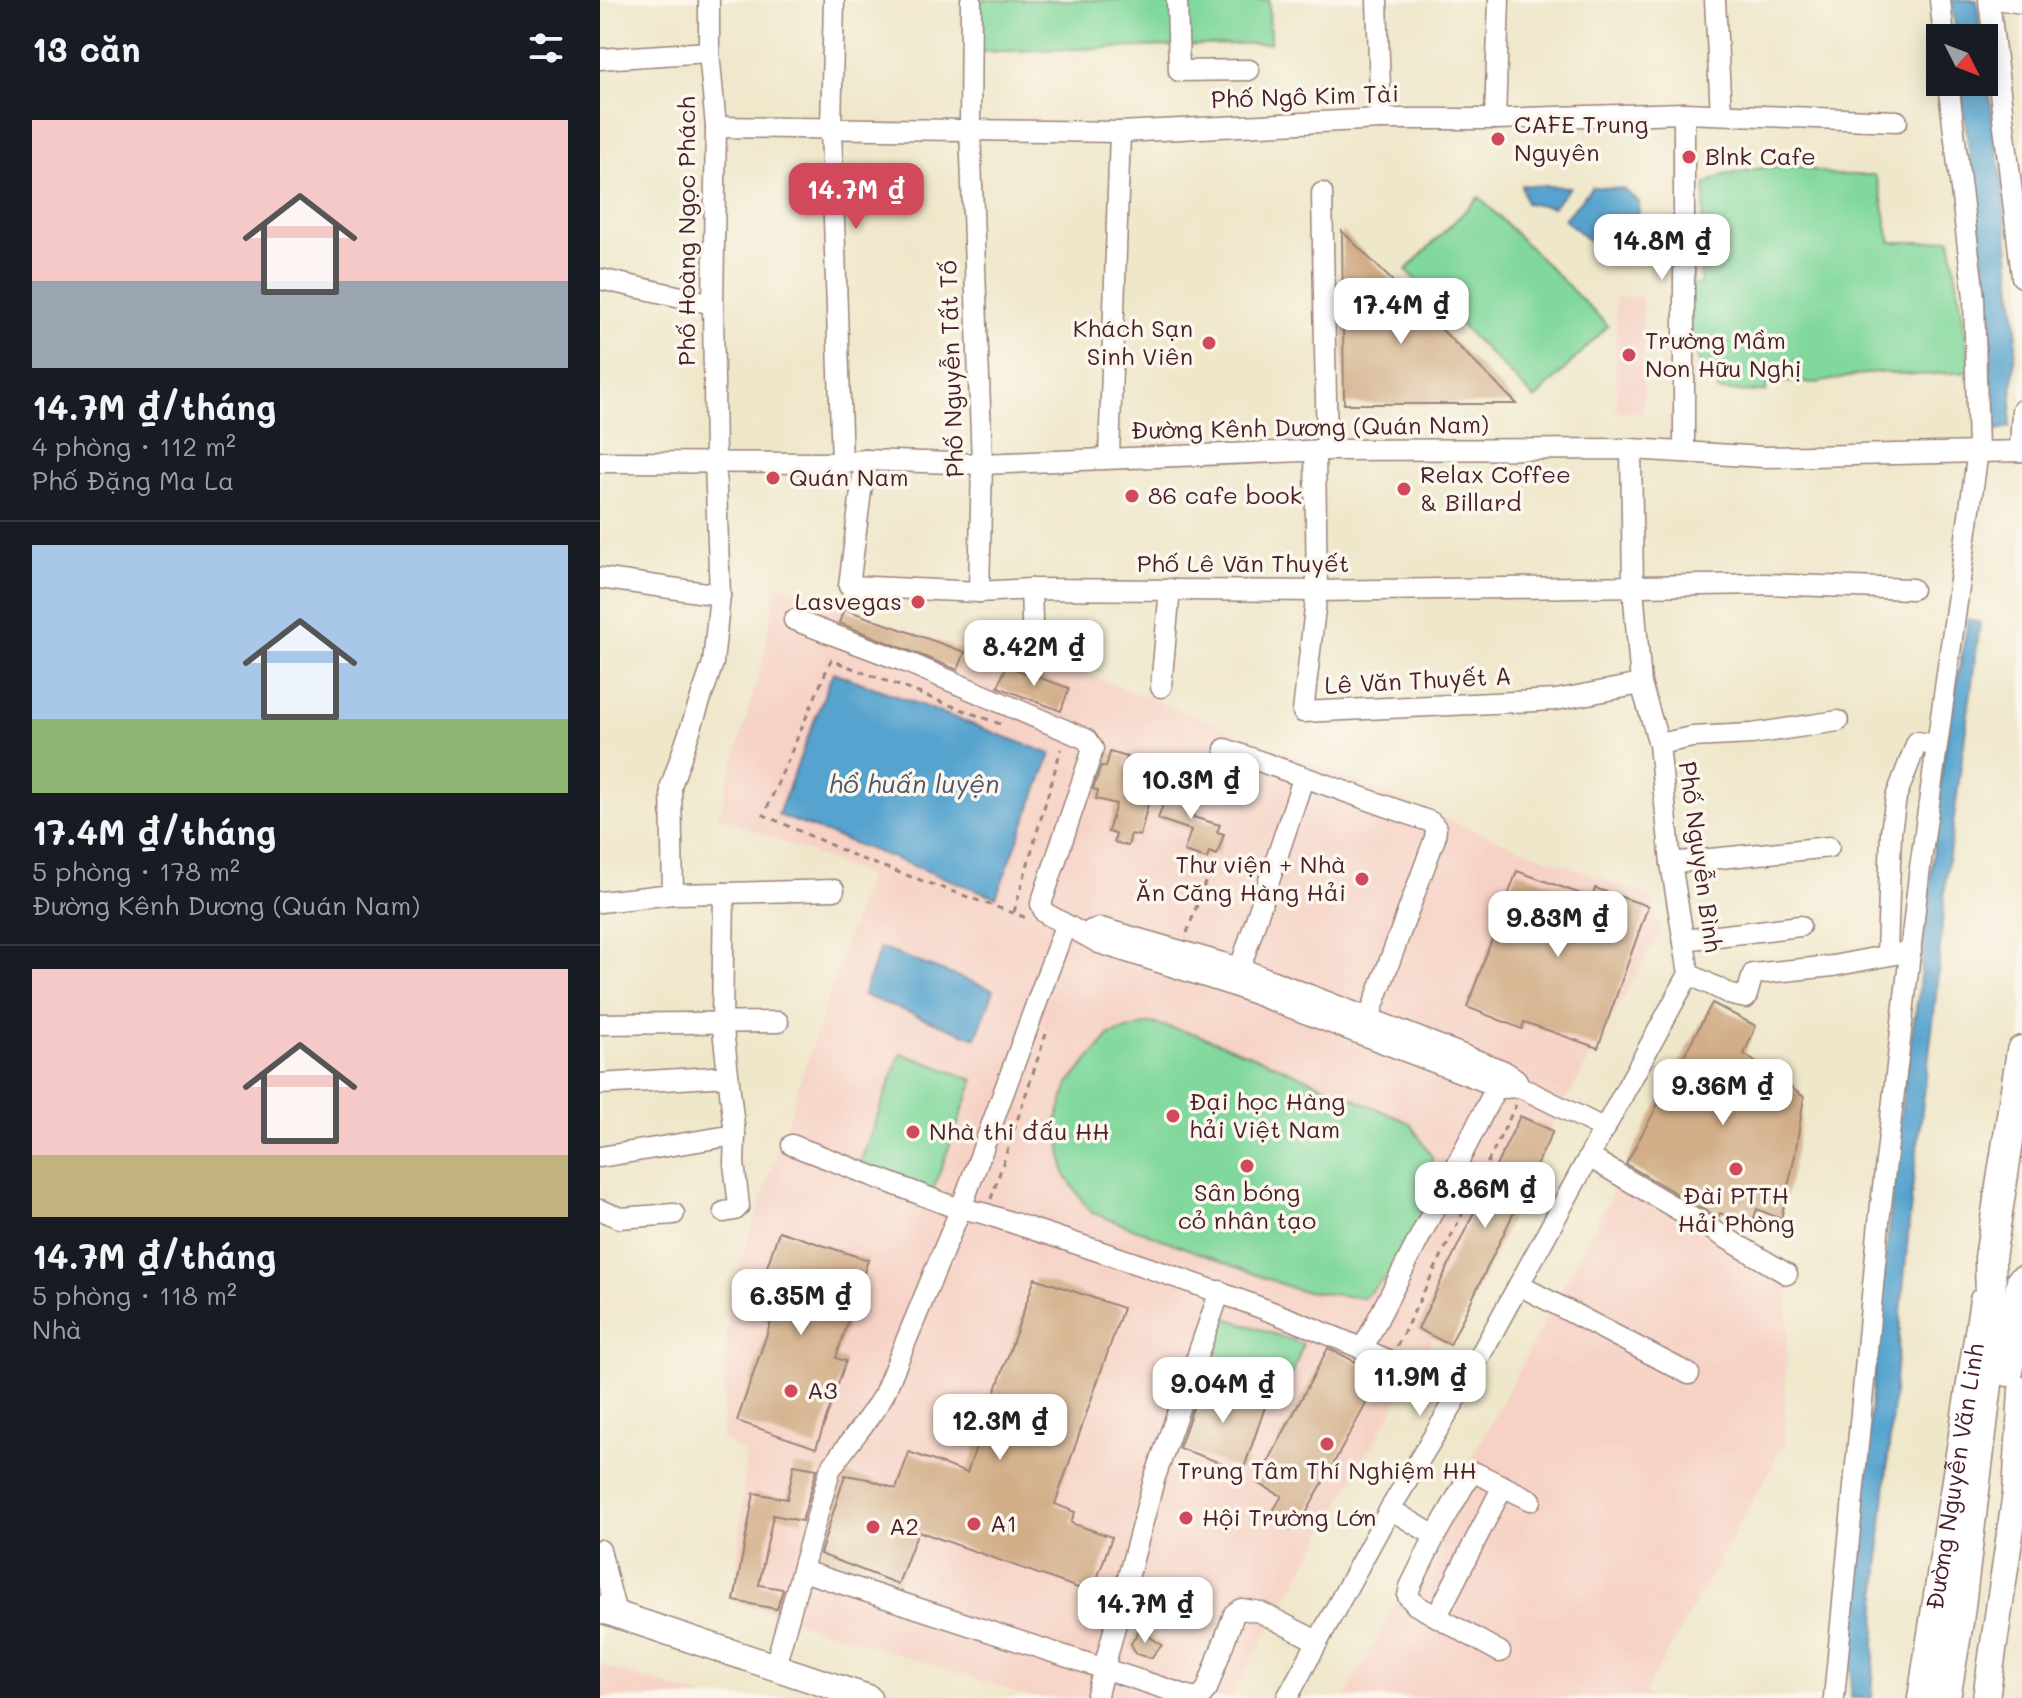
<!DOCTYPE html>
<html lang="vi">
<head>
<meta charset="utf-8">
<style>
	body { margin:0; font-family:Mali,sans-serif; background:#242831; color:#f1f3f6; height:100vh; display:flex; flex-direction:column; font-size:30px; white-space:nowrap }
	* { box-sizing:border-box; margin:0 }
	p { font-size:26px; color:#9ea1a6 }
	.icon { flex:none; width:44px; height:44px; fill:none; stroke:currentColor; stroke-width:2; stroke-linecap:round; stroke-linejoin:round }
	.map { position:relative; flex:1; overflow:hidden }
	.drawer { display:flex; flex-direction:column; background:#171b24; width:600px }
	.drawer>* { flex:none }
	.needle { width:52px; rotate:132deg }
	.buttons { position:absolute; left:1326px; top:24px; display:grid; gap:16px }
	.buttons a { display:grid; place-items:center; width:72px; height:72px; border-radius:0px; background:#171b24; box-shadow:0 4px 20px #0003; font-size:40px }
	.price { position:absolute; translate:-50% -68px; padding:0 18px; border-radius:16px; background:#fff; color:#222; font-size:26px; line-height:52px; filter:drop-shadow(0 2px 4px #0008) }
	.price::after { content:''; position:absolute; left:50%; top:48px; width:24px; height:18px; margin-left:-12px; background:inherit; clip-path:polygon(0 0,100% 0,50% 100%) }
	.price.selected { background:#d1495b; color:#fff }
	ul { padding:0; list-style:none }
	li { display:grid; align-content:center; gap:16px; height:424px; padding:0 32px }
	li+li { border-top:2px solid #363941 }
	li span { display:grid; place-items:center; height:248px; border-radius:0px; color:#555 }
	li>.icon { margin-inline-start:auto }
	span .icon { width:144px; height:144px; fill:#fffc; stroke-width:1 }
	li b { font-size:34px }
	h2 { display:flex; justify-content:space-between; align-items:center; height:96px; padding:0 32px; font-size:34px }
	main { display:flex; flex:1; min-height:0 }
	.map>svg:first-child { display:block }
</style>
</head>
<body>
<main>
<section class="drawer">
<h2>13 căn<svg class="icon" aria-label="filters" viewBox="0 0 24 24"><path d="M4 7h16M4 17h16"/><circle cx="9" cy="7" r="2"/><circle cx="15" cy="17" r="2"/></svg></h2>
<ul>
<li><span style="background:linear-gradient(#f6c9c9 65%,#9aa5b1 0)"><svg class="icon" aria-label="home" viewBox="0 0 24 24"><path d="M3 11l9-7 9 7M6 9v11h12V9"/></svg></span><div><b>14.7M ₫/tháng</b><p>4 phòng · 112 m²</p><p>Phố Đặng Ma La</p></div></li>
<li><span style="background:linear-gradient(#a9c7e8 70%,#8fb573 0)"><svg class="icon" aria-label="home" viewBox="0 0 24 24"><path d="M3 11l9-7 9 7M6 9v11h12V9"/></svg></span><div><b>17.4M ₫/tháng</b><p>5 phòng · 178 m²</p><p>Đường Kênh Dương (Quán Nam)</p></div></li>
<li><span style="background:linear-gradient(#f6c9c9 75%,#c2b280 0)"><svg class="icon" aria-label="home" viewBox="0 0 24 24"><path d="M3 11l9-7 9 7M6 9v11h12V9"/></svg></span><div><b>14.7M ₫/tháng</b><p>5 phòng · 118 m²</p><p>Nhà</p></div></li>
</ul>
</section>
<div class="map">
<svg width="1422" height="1698" viewBox="0 0 1422 1698">
	<rect width="100%" height="100%" fill="#fbf7ec"/>
	<filter id="ink" filterUnits="userSpaceOnUse"><feTurbulence type="fractalNoise" baseFrequency=".0125" numOctaves="2"/><feDisplacementMap in="SourceGraphic" scale="16" xChannelSelector="R" yChannelSelector="G"/><feConvolveMatrix kernelMatrix="1 2 1 2 8 2 1 2 1" color-interpolation-filters="sRGB"/></filter>
	<filter id="wash" filterUnits="userSpaceOnUse"><feTurbulence type="fractalNoise" baseFrequency=".006" numOctaves="4" result="noise"/><feDisplacementMap in="SourceGraphic" scale="32" xChannelSelector="R" yChannelSelector="G"/><feGaussianBlur stdDeviation="1.8" result="paint"/><feColorMatrix in="noise" values="0 0 0 0 0 0 0 0 0 0 0 0 0 0 0 0 0 1.4 0 .05"/><feComposite in="paint" operator="in"/></filter>
	<g filter="url(#wash)">
		<rect width="100%" height="100%" fill="#efe7ca"/>
		<g fill="#f6d1c5">
			<polygon points="1042,296 1044,412 1016,413 1015,297"/>
			<polygon points="177,585 398,661 471,668 571,706 872,830 1052,897 1060,933 631,1698 433,1698 134,1601 146,1455 122,1439 128,1300 268,876 118,816 163,659"/>
			<polygon points="1016,1186 1189,1278 1184,1445 1045,1693 1052,1698 745,1698"/>
			<polygon points="0,1665 107,1698 0,1698"/>
		</g>
		<g fill="#81d89c" stroke="#667c64" stroke-width="2">
			<polygon points="379,0 669,0 670,43 377,52"/>
			<path d="M1168,167H1201L1235,175H1274C1282,185 1285,224 1291,242H1326L1350,238L1372,372L1316,375L1276,372L1216,383L1167,381L1166,392L1118,391V380L1105,379L1087,326V284L1100,285L1102,261L1107,250H1120L1121,232H1102L1106,184L1124,175Z"/>
			<polygon points="879,197 1008,326 935,399 806,270"/>
			<polygon points="551,1023 596,1034 674,1064 810,1123 832,1157 828,1207 806,1259 763,1298 697,1290 490,1212 465,1175 457,1120 469,1083 510,1035"/>
			<polygon points="301,1053 374,1080 333,1190 260,1163"/>
			<polygon points="618,1315 703,1344 686,1393 601,1364"/>
		</g>
		<g fill="#55a3ce" stroke="#50617c" stroke-width="2">
			<polygon points="1352,0 1377,0 1381,38 1356,38"/>
			<polygon points="1384,60 1400,168 1417,328 1410,427 1387,432 1392,325 1360,82 1384,82"/>
			<polygon points="921,185 970,187 953,207 926,203"/>
			<polygon points="992,187 1023,189 1039,202 1038,223 1008,258 964,219"/>
			<polygon points="1368,619 1380,623 1346,878 1335,1006 1312,1191 1281,1536 1272,1698 1250,1698 1261,1504 1294,1173 1305,1074 1318,997 1343,759"/>
			<polygon points="233,672 451,754 396,897 178,815"/>
			<polygon points="280,948 394,990 376,1038 263,995"/>
		</g>
		<g id="blocks">
			<g fill="#d2ae88">
				<polygon points="742,231 845,333 917,404 744,404"/>
				<polygon points="244,609 365,652 358,670 239,623"/>
				<polygon points="406,666 469,688 461,711 398,687"/>
				<polygon points="510,752 527,757 524,766 532,768 524,798 548,804 540,836 531,834 528,846 514,842 516,834 508,832 516,804 496,799 498,791 493,789 501,766 506,767"/>
				<polygon points="584,778 598,783 595,791 601,792 593,817 620,825 617,832 624,834 617,855 609,852 607,859 584,852 591,830 558,819 568,790 579,794"/>
				<polygon points="917,871 992,898 995,888 1048,906 998,1048 924,1022 922,1029 867,1007"/>
				<polygon points="1112,1003 1156,1026 1144,1054 1204,1097 1195,1155 1181,1219 1157,1209 1151,1226 1120,1213 1118,1218 1026,1164"/>
				<polygon points="920,1116 953,1131 850,1345 818,1329"/>
				<polygon points="179,1231 268,1260 236,1358 246,1361 216,1448 137,1421 171,1322 151,1315"/>
				<polygon points="435,1278 523,1308 455,1504 475,1512 471,1523 512,1537 492,1593 318,1531 298,1584 220,1554 245,1475 268,1479 296,1489 309,1452 367,1473"/>
				<polygon points="728,1348 782,1375 698,1528 671,1514 682,1496 657,1483"/>
				<polygon points="603,1379 667,1401 643,1471 579,1448"/>
				<polygon points="194,1465 217,1469 202,1521 173,1515 159,1585 183,1589 177,1609 134,1601 154,1493 187,1499"/>
				<polygon points="539,1630 562,1645 551,1658 536,1654 531,1644"/>
			</g>
		</g>
	</g>
	<g filter="url(#ink)">
		<use href="#blocks" fill-opacity="0" stroke="#9c837a" stroke-width="2"/>
		<g fill="none" stroke-linecap="round" stroke-linejoin="round">
			<defs>
				<g id="minor">
					<polyline points="109,0 109,52 116,127 113,304 115,462 120,595 113,663 71,786 73,894 124,893 122,1021 135,1135 134,1163 139,1206 135,1210 124,1212"/>
					<polyline points="234,0 231,128 242,463"/>
					<polyline points="371,0 370,128 382,464 379,592"/>
					<polyline points="577,0 579,71 649,70"/>
					<polyline points="777,0 781,119"/>
					<polyline points="1115,0 1121,114"/>
					<polyline points="1340,0 1344,38"/>
					<polyline points="1389,0 1422,277"/>
					<polyline points="1403,0 1422,3"/>
					<polyline points="0,59 109,52"/>
					<polyline points="895,119 899,0"/>
					<polyline points="116,127 520,132 781,119 895,119 1084,113 1297,121"/>
					<polyline points="722,193 727,450"/>
					<polyline points="0,279 113,304"/>
					<polyline points="1084,451 1084,113"/>
					<polyline points="1420,451 1422,410"/>
					<polyline points="715,452 717,591 703,712 956,700 1041,684"/>
					<polyline points="509,458 520,132"/>
					<polyline points="265,460 249,586 379,592 431,589 717,591 1164,584 1312,589"/>
					<polyline points="0,462 242,463 265,460 382,464 727,450 1031,449 1164,457 1422,451"/>
					<polyline points="0,578 120,595"/>
					<polyline points="431,589 433,652"/>
					<polyline points="194,620 311,664 486,739 493,749 441,904 445,913 499,943 634,986 902,1088 920,1087"/>
					<polyline points="561,687 570,589"/>
					<polyline points="1059,744 1092,737 1152,734 1238,721"/>
					<polyline points="625,749 831,822 836,828 835,838 765,1028"/>
					<polyline points="1071,863 1229,847"/>
					<polyline points="124,893 234,890"/>
					<polyline points="0,902 73,894"/>
					<polyline points="489,936 492,930 501,928 640,968 904,1071 916,1079 920,1087 1005,1129"/>
					<polyline points="1084,940 1200,926"/>
					<polyline points="1287,954 1291,832 1296,797 1317,742 1336,745"/>
					<polyline points="1089,974 1132,995 1146,998 1153,974 1233,966 1311,951"/>
					<polyline points="636,980 703,779"/>
					<polyline points="0,1024 178,1022"/>
					<polyline points="0,1084 128,1076"/>
					<path d="M192,1145L348,1205L386,1214C547,1267 708,1317 859,1394"/>
					<polyline points="0,1157 135,1135"/>
					<polyline points="989,1157 1187,1274"/>
					<polyline points="0,1210 20,1218 74,1214"/>
					<polyline points="919,1285 1089,1374"/>
					<polyline points="763,1348 903,1074"/>
					<polyline points="790,1509 835,1536 810,1587 808,1596 816,1605 900,1652"/>
					<polyline points="835,1536 868,1478 876,1473 931,1500"/>
					<polyline points="0,1550 16,1614"/>
					<polyline points="203,1571 591,1697 600,1697 607,1689 634,1614 641,1609 660,1612 717,1641"/>
					<polyline points="837,1616 903,1486"/>
					<path d="M175,1666L230,1470C247,1443 268,1422 284,1394L361,1208L465,926"/>
					<polyline points="496,1698 554,1480 620,1291"/>
					<polyline points="687,1698 790,1509 859,1394 1089,974 1071,863 1059,744 1041,684 1033,587 1031,449"/>
					<polyline points="1234,1698 1279,1222 1319,875 1378,451 1374,297 1348,82"/>
				</g>
				<g id="major">
					<polyline points="0,1609 268,1698"/>
					<path id="s1" d="M1321,1698L1383,1300"/>
					<polyline points="1386,1698 1416,1493 1422,1390"/>
				</g>
				<g id="highway">
					<polyline points="1408,1371 1422,1281"/>
					<polyline points="1345,1698 1358,1622 1392,1343 1390,1258 1422,1051"/>
				</g>
			</defs>
			<use href="#minor" stroke="#9c837a" stroke-width="23"/>
			<use href="#major" stroke="#9c837a" stroke-width="29"/>
			<use href="#highway" stroke="#9c837a" stroke-width="33"/>
			<g stroke="#9c837a" stroke-width="3" stroke-dasharray="6 6" stroke-linecap="butt">
				<polyline points="400,724 231,660 164,815 264,860 427,918"/>
				<polyline points="414,912 461,749"/>
				<polyline points="587,933 606,880"/>
				<polyline points="391,1199 448,1028"/>
				<polyline points="797,1346 916,1105"/>
			</g>
			<use href="#minor" stroke="#fff" stroke-width="20"/>
			<use href="#major" stroke="#fff" stroke-width="26"/>
			<use href="#highway" stroke="#fff" stroke-width="30"/>
		</g>
	</g>
	<g fill="#d1495b" stroke="#fbf7ec" stroke-width="3">
		<circle cx="898" cy="139" r="8"/>
		<circle cx="1089" cy="157" r="8"/>
		<circle cx="609" cy="343" r="8"/>
		<circle cx="1029" cy="355" r="8"/>
		<circle cx="173" cy="478" r="8"/>
		<circle cx="804" cy="489" r="8"/>
		<circle cx="532" cy="496" r="8"/>
		<circle cx="318" cy="602" r="8"/>
		<circle cx="762" cy="879" r="8"/>
		<circle cx="573" cy="1116" r="8"/>
		<circle cx="313" cy="1132" r="8"/>
		<circle cx="647" cy="1166" r="8"/>
		<circle cx="1136" cy="1169" r="8"/>
		<circle cx="191" cy="1391" r="8"/>
		<circle cx="727" cy="1444" r="8"/>
		<circle cx="586" cy="1518" r="8"/>
		<circle cx="374" cy="1524" r="8"/>
		<circle cx="273" cy="1527" r="8"/>
	</g>
	<g text-anchor="middle" stroke-width="7" stroke-linejoin="round" paint-order="stroke">
		<g font-size="24" fill="#4a1f2b" stroke="#fbf7ec">
			<text transform="translate(705 97) rotate(-2)" y="8">Phố Ngô Kim Tài</text>
			<text transform="translate(87 231) rotate(-90)" y="8">Phố Hoàng Ngọc Phách</text>
			<text transform="translate(352 369) rotate(-92)" y="8">Phố Nguyễn Tất Tố</text>
			<text transform="translate(710 428) rotate(-1)" y="8">Đường Kênh Dương (Quán Nam)</text>
			<text x="643" y="572">Phố Lê Văn Thuyết</text>
			<text transform="translate(818 681) rotate(-3)" y="8">Lê Văn Thuyết A</text>
			<text transform="translate(1100 857) rotate(82)" y="8">Phố Nguyễn Bình</text>
			<text dy="8" stroke="none"><textPath href="#s1" startOffset="224">Đường Nguyễn Văn Linh</textPath></text>
		</g>
		<g font-size="24" fill="#4a1f2b" stroke="#fbf7ec" text-anchor="start">
			<text x="914" y="133">CAFE Trung<tspan x="914" dy="28">Nguyên</tspan></text>
			<text x="1105" y="165">Blnk Cafe</text>
			<text x="593" y="337" text-anchor="end">Khách Sạn<tspan x="593" dy="28">Sinh Viên</tspan></text>
			<text x="1045" y="349">Trường Mầm<tspan x="1045" dy="28">Non Hữu Nghị</tspan></text>
			<text x="820" y="483">Relax Coffee<tspan x="820" dy="28">&amp; Billard</tspan></text>
			<text x="189" y="486">Quán Nam</text>
			<text x="548" y="504">86 cafe book</text>
			<text x="302" y="610" text-anchor="end">Lasvegas</text>
			<text x="746" y="873" text-anchor="end">Thư viện + Nhà<tspan x="746" dy="28">Ăn Căng Hàng Hải</tspan></text>
			<text x="589" y="1110">Đại học Hàng<tspan x="589" dy="28">hải Việt Nam</tspan></text>
			<text x="329" y="1140">Nhà thi đấu HH</text>
			<text x="647" y="1201" text-anchor="middle">Sân bóng<tspan x="647" dy="28">cỏ nhân tạo</tspan></text>
			<text x="1136" y="1204" text-anchor="middle">Đài PTTH<tspan x="1136" dy="28">Hải Phòng</tspan></text>
			<text x="207" y="1399">A3</text>
			<text x="727" y="1479" text-anchor="middle">Trung Tâm Thí Nghiệm HH</text>
			<text x="602" y="1526">Hội Trường Lớn</text>
			<text x="390" y="1532">A1</text>
			<text x="289" y="1535">A2</text>
		</g>
		<g font-size="26" font-style="italic" fill="#4e546c" stroke="#fbf7ec">
			<text x="314" y="793">hồ huấn luyện</text>
		</g>
	</g>
</svg>
<div class="buttons">
<a><svg class="needle" viewBox="-14 -14 28 28"><path d="M0-13l5 13h-10z" fill="#e53935"/><path d="M0 13l5-13h-10z" fill="#9ea1a6"/></svg></a>
</div>
<b class="price selected" style="left:256px;top:231px">14.7M ₫</b>
<b class="price" style="left:1062px;top:282px">14.8M ₫</b>
<b class="price" style="left:801px;top:346px">17.4M ₫</b>
<b class="price" style="left:434px;top:688px">8.42M ₫</b>
<b class="price" style="left:591px;top:821px">10.3M ₫</b>
<b class="price" style="left:958px;top:959px">9.83M ₫</b>
<b class="price" style="left:1123px;top:1127px">9.36M ₫</b>
<b class="price" style="left:885px;top:1230px">8.86M ₫</b>
<b class="price" style="left:201px;top:1337px">6.35M ₫</b>
<b class="price" style="left:820px;top:1418px">11.9M ₫</b>
<b class="price" style="left:623px;top:1425px">9.04M ₫</b>
<b class="price" style="left:400px;top:1462px">12.3M ₫</b>
<b class="price" style="left:545px;top:1645px">14.7M ₫</b>
</div>
</main>
</body>
</html>
